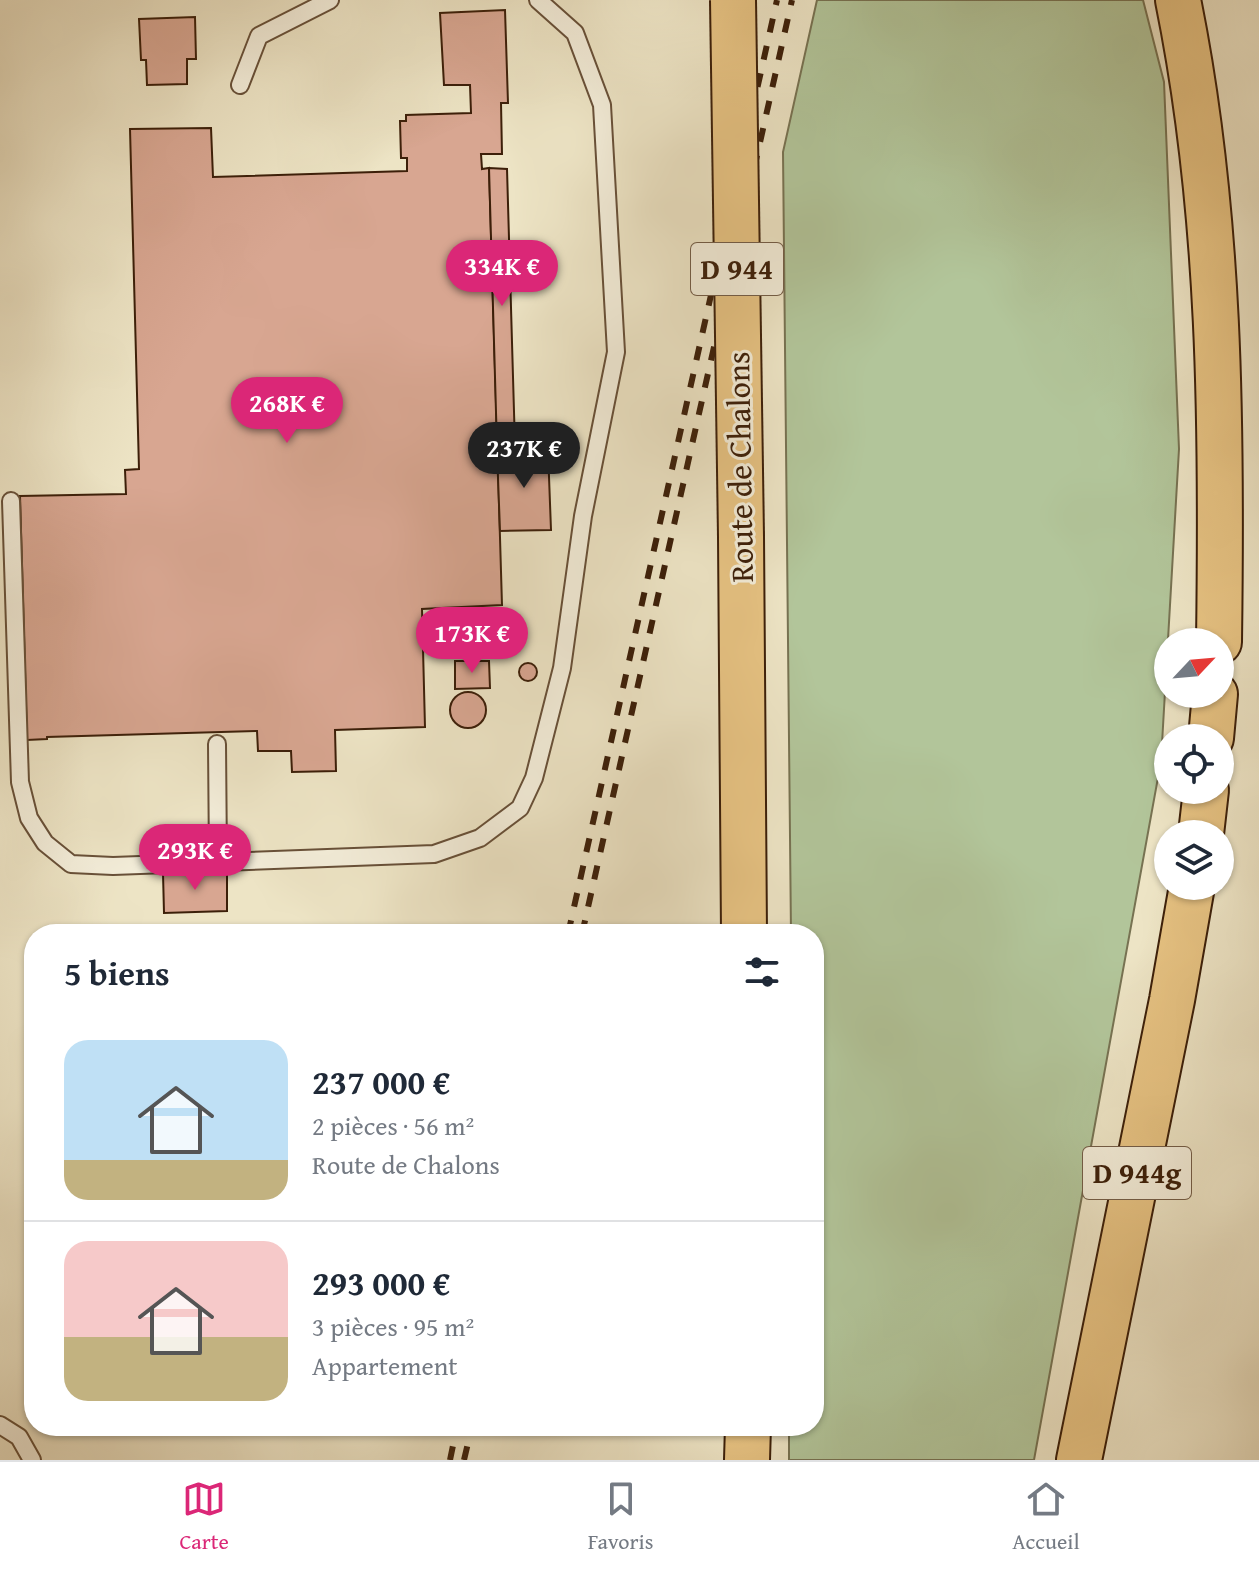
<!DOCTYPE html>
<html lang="fr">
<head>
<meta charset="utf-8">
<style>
	body { margin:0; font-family:"Gentium Book Plus",serif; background:#f6f6f7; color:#1f2937; height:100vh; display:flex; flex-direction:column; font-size:30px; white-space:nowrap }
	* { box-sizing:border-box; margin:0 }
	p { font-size:26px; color:#747a83 }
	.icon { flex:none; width:44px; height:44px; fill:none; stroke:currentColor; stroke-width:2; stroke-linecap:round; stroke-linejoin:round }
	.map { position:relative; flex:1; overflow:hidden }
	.panel { position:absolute; left:24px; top:924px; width:800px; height:512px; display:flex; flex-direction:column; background:#fff; border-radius:32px; box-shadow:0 2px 6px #0004 }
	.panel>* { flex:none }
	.needle { width:52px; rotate:64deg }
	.tools { position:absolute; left:1154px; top:628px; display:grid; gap:16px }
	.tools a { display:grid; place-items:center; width:80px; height:80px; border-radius:50%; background:#fff; box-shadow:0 2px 6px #0004; font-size:40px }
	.price { position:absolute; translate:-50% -68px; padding:0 18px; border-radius:28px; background:#db2777; color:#fff; font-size:26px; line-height:52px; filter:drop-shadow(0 2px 4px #0008) }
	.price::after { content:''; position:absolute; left:50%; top:48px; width:24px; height:18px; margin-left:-12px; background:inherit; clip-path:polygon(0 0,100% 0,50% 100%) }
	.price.active { background:#222; color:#fff }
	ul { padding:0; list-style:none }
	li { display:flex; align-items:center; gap:24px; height:200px; padding:0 40px }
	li+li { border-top:2px solid #e0e1e3 }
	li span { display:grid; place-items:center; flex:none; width:224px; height:160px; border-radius:24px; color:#555 }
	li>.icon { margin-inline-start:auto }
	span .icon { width:96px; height:96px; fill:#fffc; stroke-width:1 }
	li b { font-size:34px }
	h2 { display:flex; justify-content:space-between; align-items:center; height:96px; padding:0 40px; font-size:34px }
	.tab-bar { display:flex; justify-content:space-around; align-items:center; height:112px; border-top:2px solid #e0e1e3; background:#fff; font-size:22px; color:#747a83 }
	.tab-bar a { display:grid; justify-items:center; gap:4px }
	.tab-bar .active { color:#db2777 }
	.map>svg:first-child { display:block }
</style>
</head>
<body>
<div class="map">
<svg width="1259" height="1460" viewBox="0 0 1259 1460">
	<rect width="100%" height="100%" fill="#ede4c5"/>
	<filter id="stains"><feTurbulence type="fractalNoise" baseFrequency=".0025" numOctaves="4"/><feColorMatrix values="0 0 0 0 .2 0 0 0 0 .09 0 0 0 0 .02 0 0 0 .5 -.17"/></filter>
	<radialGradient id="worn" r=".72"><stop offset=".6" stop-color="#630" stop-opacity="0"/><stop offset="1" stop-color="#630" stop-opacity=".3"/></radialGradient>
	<polygon fill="#b2c59a" stroke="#777252" stroke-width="2" points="817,0 1143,0 1164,82 1179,449 1161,761 1034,1460 789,1460 789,1426 814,1426 814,934 791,934 783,152"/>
	<g fill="#d8a691" stroke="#3c1f09" stroke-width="2">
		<polygon points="505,10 508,103 501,103 502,154 481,154 482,169 489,168 502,605 422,609 425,727 335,730 336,771 292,772 291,751 258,751 257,731 47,737 47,739 27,740 20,496 126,494 125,470 139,469 130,129 211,128 213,177 407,171 407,158 401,158 400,121 406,121 406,115 471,113 470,85 444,85 440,13"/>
		<polygon points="195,17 196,59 187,59 187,84 147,85 146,60 141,60 139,19"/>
		<polygon points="489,168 507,169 515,446 497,447"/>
		<polygon points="548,450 551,530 500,531 497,451"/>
		<circle cx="467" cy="639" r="18"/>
		<polygon points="455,661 489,661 490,688 455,689"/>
		<circle cx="528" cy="672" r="9"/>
		<circle cx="468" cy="710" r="18"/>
		<polygon points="227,871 227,911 164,913 163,873"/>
	</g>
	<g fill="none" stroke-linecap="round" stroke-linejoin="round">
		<defs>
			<g id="service">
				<polyline points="240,85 259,36 330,0"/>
				<polyline points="11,501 20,782 29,818 45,843 71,864 113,866 434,854 480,838 520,808 534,778 562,668 583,516 616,352 602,105 575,33 538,0"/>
				<polyline points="217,744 218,861"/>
				<polyline points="0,1425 19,1437 32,1460"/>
			</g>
			<g id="primary">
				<path d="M1178,0C1221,212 1222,427 1219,642"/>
				<polyline points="741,537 744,934"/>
				<polyline points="1211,738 1215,694"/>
				<polyline points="1201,834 1206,790"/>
				<polyline points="747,1460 748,1426"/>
				<polyline points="1079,1460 1172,1000 1192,886"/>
			</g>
		</defs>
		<use href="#service" stroke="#685038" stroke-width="20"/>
		<use href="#primary" stroke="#3c1f09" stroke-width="48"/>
		<use href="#service" stroke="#f3edd9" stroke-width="16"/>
		<use href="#primary" stroke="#e6c282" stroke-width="44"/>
		<g stroke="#3c1f09" stroke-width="6" stroke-dasharray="14 14" stroke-linecap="butt">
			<polyline points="568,934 777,0"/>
			<polyline points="582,934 792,0"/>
			<polyline points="450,1460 457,1426"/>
			<polyline points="464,1460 472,1426"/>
		</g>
		<defs>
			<polyline id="primary-bridge" points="733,0 741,537"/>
		</defs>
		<use href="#primary-bridge" stroke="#3c1f09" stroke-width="48" stroke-linecap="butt"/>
		<use href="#primary-bridge" stroke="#e6c282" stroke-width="44"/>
	</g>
	<g text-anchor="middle" stroke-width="6" stroke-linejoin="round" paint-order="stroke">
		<g fill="#f3edd9" stroke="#735d47" stroke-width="2">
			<rect x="691" y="243" width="92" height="52" rx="6"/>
			<rect x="1083" y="1147" width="108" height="52" rx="6"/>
		</g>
		<g font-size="30" font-weight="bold" fill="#3c1f09">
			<text x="737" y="279">D 944</text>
			<text x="1137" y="1183">D 944g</text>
		</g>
		<g font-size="32" fill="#3c1f09" stroke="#f3edd9">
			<text transform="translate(740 467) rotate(-91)" y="11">Route de Chalons</text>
		</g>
	</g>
	<rect width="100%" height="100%" filter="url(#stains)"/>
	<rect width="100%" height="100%" fill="url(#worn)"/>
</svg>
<div class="tools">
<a><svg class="needle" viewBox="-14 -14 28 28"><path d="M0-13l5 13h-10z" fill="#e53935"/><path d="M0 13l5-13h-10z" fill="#747a83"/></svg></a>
<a><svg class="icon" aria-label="locate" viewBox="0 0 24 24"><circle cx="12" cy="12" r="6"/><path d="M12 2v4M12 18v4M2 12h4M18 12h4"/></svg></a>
<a><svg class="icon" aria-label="layers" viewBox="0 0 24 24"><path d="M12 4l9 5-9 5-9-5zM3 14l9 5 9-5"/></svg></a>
</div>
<b class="price" style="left:502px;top:308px">334K €</b>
<b class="price" style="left:287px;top:445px">268K €</b>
<b class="price active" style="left:524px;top:490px">237K €</b>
<b class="price" style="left:472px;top:675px">173K €</b>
<b class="price" style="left:195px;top:892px">293K €</b>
<section class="panel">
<h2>5 biens<svg class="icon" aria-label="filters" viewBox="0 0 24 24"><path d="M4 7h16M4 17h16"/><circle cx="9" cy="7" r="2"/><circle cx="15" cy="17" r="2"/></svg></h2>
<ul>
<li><span style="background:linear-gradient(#bfe0f5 75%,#c2b280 0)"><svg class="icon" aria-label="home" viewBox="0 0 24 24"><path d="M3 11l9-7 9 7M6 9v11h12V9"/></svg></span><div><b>237 000 €</b><p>2 pièces · 56 m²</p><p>Route de Chalons</p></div></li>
<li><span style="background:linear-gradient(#f6c9c9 60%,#c2b280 0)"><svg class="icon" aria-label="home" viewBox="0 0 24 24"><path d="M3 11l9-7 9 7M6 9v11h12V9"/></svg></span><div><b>293 000 €</b><p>3 pièces · 95 m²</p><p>Appartement</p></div></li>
</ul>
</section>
</div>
<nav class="tab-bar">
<a class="active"><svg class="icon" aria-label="map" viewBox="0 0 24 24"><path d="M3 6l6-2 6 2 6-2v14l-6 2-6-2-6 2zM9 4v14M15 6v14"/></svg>Carte</a>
<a><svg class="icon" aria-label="saved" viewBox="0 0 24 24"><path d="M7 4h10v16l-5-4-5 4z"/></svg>Favoris</a>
<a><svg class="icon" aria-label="home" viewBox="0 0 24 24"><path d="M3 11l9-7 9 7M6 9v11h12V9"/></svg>Accueil</a>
</nav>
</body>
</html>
